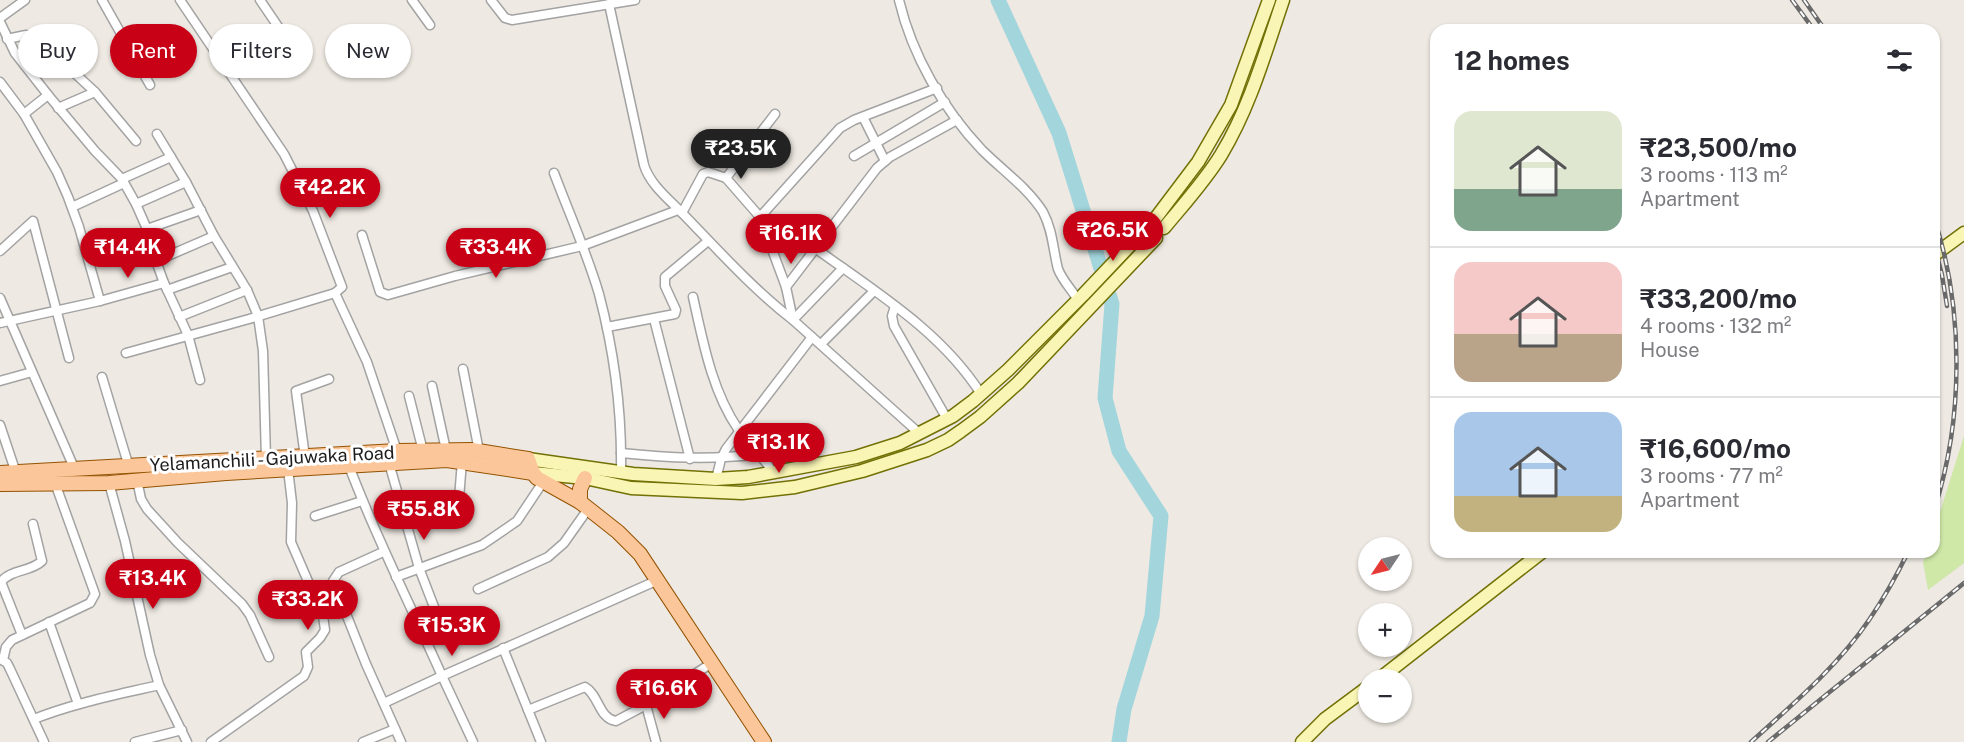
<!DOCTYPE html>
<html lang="en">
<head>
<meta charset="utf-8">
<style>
	body { margin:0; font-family:"Public Sans",sans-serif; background:#f7f7f7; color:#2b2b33; height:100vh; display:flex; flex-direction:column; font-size:22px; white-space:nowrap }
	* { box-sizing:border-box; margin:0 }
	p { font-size:20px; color:#7c7c81 }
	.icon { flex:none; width:33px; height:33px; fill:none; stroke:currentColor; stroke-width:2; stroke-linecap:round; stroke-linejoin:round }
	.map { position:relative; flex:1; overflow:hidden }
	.sheet { position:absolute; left:1430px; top:24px; width:510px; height:534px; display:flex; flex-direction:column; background:#fff; border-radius:18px; box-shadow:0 2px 4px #0004 }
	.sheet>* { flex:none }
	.banner { position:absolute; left:18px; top:24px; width:570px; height:54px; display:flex; gap:12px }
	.needle { width:39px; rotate:235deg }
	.controls { position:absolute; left:1358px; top:537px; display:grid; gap:12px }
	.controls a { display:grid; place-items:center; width:54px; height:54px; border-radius:50%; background:#fff; box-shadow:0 2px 4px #0004; font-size:30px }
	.price { position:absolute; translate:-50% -51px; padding:0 14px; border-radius:21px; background:#c80117; color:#fff; font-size:20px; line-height:39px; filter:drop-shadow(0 2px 3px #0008) }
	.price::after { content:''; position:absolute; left:50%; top:36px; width:18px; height:14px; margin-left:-9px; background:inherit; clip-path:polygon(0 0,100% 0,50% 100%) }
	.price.selected { background:#222; color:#fff }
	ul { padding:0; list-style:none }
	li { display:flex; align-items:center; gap:18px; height:150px; padding:0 24px }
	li+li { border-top:2px solid #e1e1e2 }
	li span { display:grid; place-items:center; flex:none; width:168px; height:120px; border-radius:18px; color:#555 }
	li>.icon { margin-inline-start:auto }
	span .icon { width:72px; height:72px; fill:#fffc; stroke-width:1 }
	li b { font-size:26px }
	h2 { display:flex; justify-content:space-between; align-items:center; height:72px; padding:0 24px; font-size:26px }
	.chip { padding:0 21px; border-radius:27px; background:#fff; box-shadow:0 2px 4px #0004; font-size:21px; line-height:54px }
	.chip.selected { background:#c80117; color:#fff }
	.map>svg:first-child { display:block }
</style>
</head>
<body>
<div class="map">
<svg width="1964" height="742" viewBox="0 0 1964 742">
	<rect width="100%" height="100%" fill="#eee9e2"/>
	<polygon fill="#cfe8a8" points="1964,436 1964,563 1928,590 1923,562 1927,552 1934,552 1934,531"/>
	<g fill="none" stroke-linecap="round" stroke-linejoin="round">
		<polyline stroke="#a2d5dc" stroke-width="15" points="998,0 1059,133 1112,304 1105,398 1119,451 1161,516 1152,616 1124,709 1119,742"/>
		<defs>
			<g id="street">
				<polyline points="102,0 150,85"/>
				<polyline points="260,0 296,53"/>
				<polyline points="412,0 430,25"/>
				<polyline points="491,0 505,18 512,20 635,0"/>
				<path d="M899,0C912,55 943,109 982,150C1002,170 1028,188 1043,212C1053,231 1053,250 1058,269C1062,280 1072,290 1078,300"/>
				<path d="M609,4L644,165C650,185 670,200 684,215C719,251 753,289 793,320L843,268"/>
				<polyline points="0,18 25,0"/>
				<polyline points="0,22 15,53 48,95"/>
				<polyline points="7,39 26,35 41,42 95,92 136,141"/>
				<polyline points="0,82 24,114 57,172 68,197 79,227 100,301"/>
				<polyline points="58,108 95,92"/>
				<polyline points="24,114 48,95 95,151 122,179 136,204 147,229 156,261 214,236 247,290 258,316 263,351 266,459"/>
				<polyline points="863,117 885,161"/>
				<polyline points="157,134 186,182 214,236"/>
				<polyline points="854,156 945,102"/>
				<path d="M554,173C569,213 587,253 599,294C614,351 622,413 621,472"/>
				<polyline points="726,178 760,217"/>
				<polyline points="122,179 171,157"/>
				<polyline points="136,204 186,182"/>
				<polyline points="72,207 124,183"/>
				<polyline points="682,213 703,174 708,172 726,178 775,114"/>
				<polyline points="147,229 201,210"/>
				<polyline points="362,235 380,292 388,295 455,276 582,246 678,210"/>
				<path d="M815,248C874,291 941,331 981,394"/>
				<polyline points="0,251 33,221 69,358"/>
				<polyline points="156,261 164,283 188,335 200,380"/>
				<polyline points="786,287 877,168 890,157 957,120"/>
				<polyline points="167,290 232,267"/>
				<polyline points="335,293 367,362 397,451"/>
				<path d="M693,297C703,342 712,391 738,429C749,444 763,457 773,472"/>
				<polyline points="0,298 75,470"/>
				<polyline points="895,306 892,316 894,326 947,419"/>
				<polyline points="179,317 247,290"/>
				<polyline points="654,319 690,459"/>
				<polyline points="0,323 100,301 164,283"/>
				<polyline points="607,327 675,314 676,310 665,286 665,277 708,241"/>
				<polyline points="812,337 920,434"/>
				<polyline points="821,344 874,291"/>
				<polyline points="126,353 249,319 335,293 342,287 313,211 284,154 180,0"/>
				<polyline points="463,369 479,451"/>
				<polyline points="102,377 129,467"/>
				<polyline points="0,381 32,372"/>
				<polyline points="432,386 446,450"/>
				<polyline points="409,396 423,451"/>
				<polyline points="0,425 16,473"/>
				<path d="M621,453C670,458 711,460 760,454"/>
				<polyline points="305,457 296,391 329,379"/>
				<polyline points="389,463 419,568 441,625"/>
				<path d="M349,466C376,538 411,606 442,676L658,580"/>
				<polyline points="716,479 721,459 726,449 812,337 793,320 786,287 760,217 840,128 854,120 937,88"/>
				<polyline points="137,480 141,499 147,509 178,543 242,604 250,615 269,657"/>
				<polyline points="109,483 125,541 150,655 159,685 187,742"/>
				<polyline points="458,511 462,461"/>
				<polyline points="315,516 362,501"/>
				<polyline points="383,552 339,572 333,581 366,664 401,742"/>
				<polyline points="396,577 482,545 517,521 543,482"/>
				<polyline points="478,589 548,557 564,543 588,509"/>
				<polyline points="49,622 78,704"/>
				<path d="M22,635L1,582C11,569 31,572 42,561L33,524"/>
				<polyline points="503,648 541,742"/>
				<polyline points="0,659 7,663 10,669 44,742"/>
				<polyline points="3,660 6,647 12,640 90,603 95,594 55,483"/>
				<polyline points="384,703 442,676 473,742"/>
				<polyline points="646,705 656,742"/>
				<path d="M528,710L585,687C599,695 599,719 616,721L646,705L712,663"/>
				<path d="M34,719C74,703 117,695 159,685"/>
				<polyline points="135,742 182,730"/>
				<polyline points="211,742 304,676 308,667 306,652 320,638 325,630 323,616 291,542 292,503 288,469"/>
				<polyline points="363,742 395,729"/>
			</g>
			<g id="secondary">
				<path d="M1164,228C1183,205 1205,181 1221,155C1250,107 1265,53 1283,0"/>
				<polyline points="1934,255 1964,233"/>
				<polyline points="528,459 633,474 716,479 748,477 856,457 900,443 953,416 973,401 1008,370 1083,295 1155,219 1198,162 1231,105 1269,0"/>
				<polyline points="533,473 585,478 631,488 742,493 795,487 862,471 927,450 948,440 961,431 980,417 1018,383 1156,238"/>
				<polyline points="1378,680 1542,552"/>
				<polyline points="1302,742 1325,719 1368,687"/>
			</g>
			<g id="primary">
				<polyline points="0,473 397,451 472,450 528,459 533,473 537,478 580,502 618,532 640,554 764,742"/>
				<polyline points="0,484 109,483 226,473 447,460 533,473"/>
				<polyline points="580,502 580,489 585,478"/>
			</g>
		</defs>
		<use href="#street" stroke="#a3a3a3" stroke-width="11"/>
		<use href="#secondary" stroke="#727105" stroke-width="15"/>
		<use href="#primary" stroke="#945301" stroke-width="16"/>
		<use href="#street" stroke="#fff" stroke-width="8"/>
		<use href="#secondary" stroke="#f9f5b5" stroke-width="12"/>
		<use href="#primary" stroke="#fbc69a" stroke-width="14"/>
		<defs>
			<g id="rail">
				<polyline points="1792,0 1814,30"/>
				<polyline points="1804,0 1825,30"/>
				<path d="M1934,218C1964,308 1964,419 1934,510"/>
				<polyline points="1934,244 1942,275 1947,306"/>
				<path d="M1751,742C1793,704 1837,667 1869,620C1884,598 1897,575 1908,552"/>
				<polyline points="1768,742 1964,583"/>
			</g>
		</defs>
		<use href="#rail" stroke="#6a6a6a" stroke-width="4.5"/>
		<use href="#rail" stroke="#fff" stroke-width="2" stroke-dasharray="7" stroke-linecap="butt"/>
	</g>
	<g text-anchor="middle" stroke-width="6" stroke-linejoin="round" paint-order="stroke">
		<g font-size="18" fill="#1c1c1c" stroke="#fff">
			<text transform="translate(272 459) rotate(-3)" y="6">Yelamanchili - Gajuwaka Road</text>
		</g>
	</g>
</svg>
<div class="controls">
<a><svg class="needle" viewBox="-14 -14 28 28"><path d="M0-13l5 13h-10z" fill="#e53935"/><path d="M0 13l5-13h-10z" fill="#7c7c81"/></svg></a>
<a>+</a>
<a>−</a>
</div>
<b class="price selected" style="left:741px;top:180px">₹23.5K</b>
<b class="price" style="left:330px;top:219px">₹42.2K</b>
<b class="price" style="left:1113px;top:262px">₹26.5K</b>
<b class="price" style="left:791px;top:265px">₹16.1K</b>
<b class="price" style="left:128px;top:279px">₹14.4K</b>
<b class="price" style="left:496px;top:279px">₹33.4K</b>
<b class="price" style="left:779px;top:474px">₹13.1K</b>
<b class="price" style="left:424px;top:541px">₹55.8K</b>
<b class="price" style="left:153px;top:610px">₹13.4K</b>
<b class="price" style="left:308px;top:631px">₹33.2K</b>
<b class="price" style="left:452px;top:657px">₹15.3K</b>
<b class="price" style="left:664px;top:720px">₹16.6K</b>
<div class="banner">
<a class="chip">Buy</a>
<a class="chip selected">Rent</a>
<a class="chip">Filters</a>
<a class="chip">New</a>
</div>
<section class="sheet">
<h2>12 homes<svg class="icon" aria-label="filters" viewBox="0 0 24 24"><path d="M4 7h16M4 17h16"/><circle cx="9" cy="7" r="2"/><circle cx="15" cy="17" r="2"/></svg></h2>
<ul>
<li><span style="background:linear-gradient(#dfe7d0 65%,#7fa58c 0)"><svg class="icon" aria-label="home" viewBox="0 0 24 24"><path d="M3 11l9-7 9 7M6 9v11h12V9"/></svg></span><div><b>₹23,500/mo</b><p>3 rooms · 113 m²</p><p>Apartment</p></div></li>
<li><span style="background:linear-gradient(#f6c9c9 60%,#b9a48a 0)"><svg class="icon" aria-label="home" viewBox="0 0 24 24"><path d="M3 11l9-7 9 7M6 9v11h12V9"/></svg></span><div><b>₹33,200/mo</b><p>4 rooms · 132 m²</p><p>House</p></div></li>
<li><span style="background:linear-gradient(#a9c7e8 70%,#c2b280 0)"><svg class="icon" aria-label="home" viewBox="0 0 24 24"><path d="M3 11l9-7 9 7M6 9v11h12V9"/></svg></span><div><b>₹16,600/mo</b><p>3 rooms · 77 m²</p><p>Apartment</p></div></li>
</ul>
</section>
</div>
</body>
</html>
